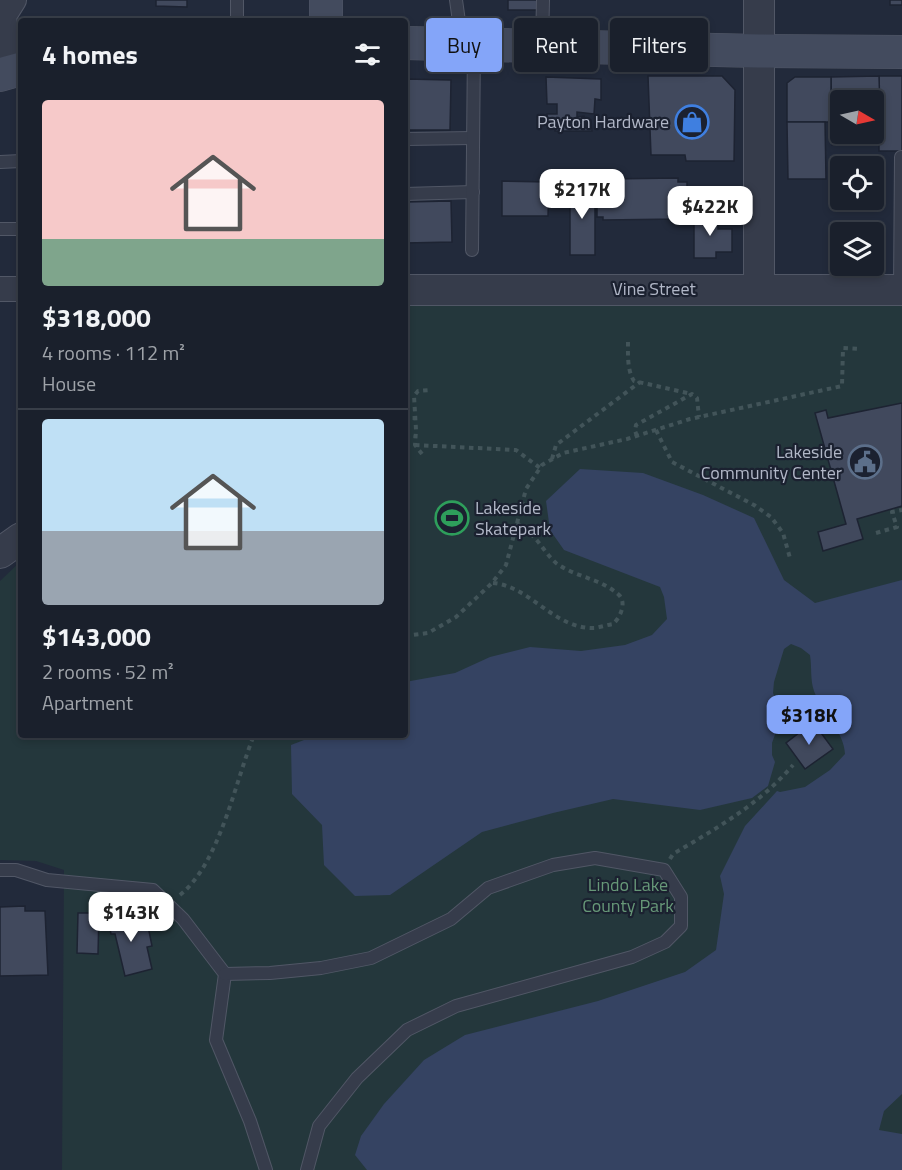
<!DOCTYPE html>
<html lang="en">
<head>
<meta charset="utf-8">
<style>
	body { margin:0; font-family:"Titillium Web",sans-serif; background:#232834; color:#f1f3f6; height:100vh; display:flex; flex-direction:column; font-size:22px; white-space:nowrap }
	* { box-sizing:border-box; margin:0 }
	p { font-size:20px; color:#9fa3a9 }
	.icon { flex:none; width:33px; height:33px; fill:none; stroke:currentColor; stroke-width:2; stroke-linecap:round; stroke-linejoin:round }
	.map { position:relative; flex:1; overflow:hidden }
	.drawer { position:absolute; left:18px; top:18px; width:390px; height:720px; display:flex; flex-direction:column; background:#1a202c; border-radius:6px; box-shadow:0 3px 9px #0003,0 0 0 2px #383e48 }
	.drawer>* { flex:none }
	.hud { position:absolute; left:426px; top:18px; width:386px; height:54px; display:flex; gap:12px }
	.needle { width:39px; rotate:99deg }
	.fabs { position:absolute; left:830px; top:90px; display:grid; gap:12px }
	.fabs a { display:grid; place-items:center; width:54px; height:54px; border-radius:6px; background:#1a202c; box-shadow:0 3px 9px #0003,0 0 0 2px #383e48; font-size:30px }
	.price { position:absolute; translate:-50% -51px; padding:0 14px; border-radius:12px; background:#fff; color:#222; font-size:20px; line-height:39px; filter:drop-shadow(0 2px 3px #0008) }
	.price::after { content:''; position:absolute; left:50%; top:36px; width:18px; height:14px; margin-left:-9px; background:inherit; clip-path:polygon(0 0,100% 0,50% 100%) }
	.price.current { background:#84a5f9; color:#111 }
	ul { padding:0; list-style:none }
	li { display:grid; align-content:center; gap:12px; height:318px; padding:0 24px }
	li+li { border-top:2px solid #383e48 }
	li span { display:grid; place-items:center; height:186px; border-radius:6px; color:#555 }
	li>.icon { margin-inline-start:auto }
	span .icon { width:108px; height:108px; fill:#fffc; stroke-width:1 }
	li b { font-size:26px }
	h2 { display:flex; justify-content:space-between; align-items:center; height:72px; padding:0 24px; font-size:26px }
	.chip { padding:0 21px; border-radius:6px; background:#1a202c; box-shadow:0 3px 9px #0003,0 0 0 2px #383e48; font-size:21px; line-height:54px }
	.chip.current { background:#84a5f9; color:#111 }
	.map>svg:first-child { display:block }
</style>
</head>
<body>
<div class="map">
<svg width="902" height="1170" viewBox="0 0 902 1170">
	<rect width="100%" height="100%" fill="#222a3b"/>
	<polygon fill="#24373c" points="405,305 902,305 902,1170 62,1170 64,870 36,861 0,860 0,581 21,561 21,735 405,735"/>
	<path fill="#354362" d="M580,469L643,473L703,495L754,518L784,580L815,603L902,580V1094L884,1111L879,1130L902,1134V1170H367L355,1155L361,1136L384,1104L424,1060L465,1035L598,1001L685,972L716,950L724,894L720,876L745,826L777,791L780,792L805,787L830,770L845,754C844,731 822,713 814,691C810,679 812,668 810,655L801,648L791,644L784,649L774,682L773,693L782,715L772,743V755L775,762L768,786L752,798L700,810L613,799L553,813L482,832L390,895L355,896L324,865L322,825L292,794L291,745L317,735H405V682L455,673L490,657L530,647L581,651L625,645L652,635L667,619L664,597L660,587L564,550L550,530L546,501Z"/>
	<g fill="#41495d" stroke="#1d2332" stroke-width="1.5" fill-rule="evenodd">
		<polygon points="156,0 187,0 187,7 156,6"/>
		<rect x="508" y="0" width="32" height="10"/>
		<rect x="890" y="0" width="12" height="5"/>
		<polygon points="648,76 722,76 735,90 734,161 686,161 685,155 651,155"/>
		<rect x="879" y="76" width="23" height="75"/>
		<path d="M879,76L881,144L832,145L831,77ZM840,100H873V134H840Z"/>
		<polygon points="546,77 601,79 601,100 595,99 594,114 577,112 577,117 584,116 585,121 591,120 592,131 555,131 555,126 547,126 547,114 557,114 557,104 547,104"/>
		<polygon points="795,77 831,77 831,122 787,122 787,83"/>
		<polygon points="405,79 451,80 450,130 405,130"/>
		<polygon points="787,122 825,122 826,179 788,179"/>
		<polygon points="678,178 678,182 687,182 687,216 678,216 678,219 603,220 603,217 597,217 597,182 606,182 606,179"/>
		<polygon points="502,181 549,182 548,216 502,216"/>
		<rect x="570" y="186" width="25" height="69"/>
		<polygon points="451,201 452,242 405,243 405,202"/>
		<polygon points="718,214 718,229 732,229 732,252 716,252 716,258 694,258 694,215"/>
		<polygon points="902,403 902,506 857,519 863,539 823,551 818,532 846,524 815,413 826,410 828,418"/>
		<polygon points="813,722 833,749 805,769 786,743"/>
		<polygon points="25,906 25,911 45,911 48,975 0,976 0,907"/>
		<polygon points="130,909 134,929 148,926 152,946 147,947 152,969 125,976 115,934 111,934 107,915"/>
		<polygon points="78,913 99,913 98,954 77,953"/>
	</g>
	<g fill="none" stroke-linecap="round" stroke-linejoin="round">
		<defs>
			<g id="service">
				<polyline points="456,0 462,43"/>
				<polyline points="237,21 237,0"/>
				<polyline points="542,44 543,0"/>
				<polyline points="405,139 473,138"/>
				<polyline points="0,162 21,161"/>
				<polyline points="405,194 473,192"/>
				<polyline points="0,229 21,229"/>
				<polyline points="472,250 474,46"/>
				<polyline points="900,290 901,157"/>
				<polyline points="0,870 16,870 47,880 153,890 183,919 225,974 216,1040 250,1121 266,1170"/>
				<polyline points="225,974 270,973 321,968 371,958 451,919 488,888 553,865 595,858 664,870 681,897 681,926 665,942 632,957 456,1006 407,1030 357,1078 319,1126 307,1170"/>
			</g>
			<g id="minor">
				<polyline points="10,72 4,16 14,0"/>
				<polyline points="0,289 21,289"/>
			</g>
			<g id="tertiary">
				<polyline points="759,289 759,0"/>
				<polyline points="405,290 902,290"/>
				<polyline points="0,553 21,538"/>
			</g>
			<g id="secondary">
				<polyline points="326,0 326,21"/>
				<polyline points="405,43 759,51 902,52"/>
				<polyline points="0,75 21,69"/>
			</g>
		</defs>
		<use href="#service" stroke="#515766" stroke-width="14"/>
		<use href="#minor" stroke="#515766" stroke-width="26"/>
		<use href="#tertiary" stroke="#515766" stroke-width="32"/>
		<use href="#secondary" stroke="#515766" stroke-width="34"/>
		<g stroke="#425459" stroke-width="4" stroke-dasharray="4.5 4.5" stroke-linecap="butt">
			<path d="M628,342C628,355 627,370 634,381L692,394"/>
			<polyline points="405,422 410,418 414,418"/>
			<polyline points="656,430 672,462 754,505 771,517 783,533 790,558"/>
			<polyline points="405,433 414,436"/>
			<polyline points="637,436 635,431 636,425 692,394 697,398 699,417"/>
			<polyline points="415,445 516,450 540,468"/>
			<polyline points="422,454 415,445 416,430 414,396 418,391 430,390"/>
			<polyline points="552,459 556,445 640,382"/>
			<polyline points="876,533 897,527 892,512 902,510"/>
			<path d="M493,583C530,586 555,630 595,628C601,627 607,625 613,624C620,618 627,603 619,595C602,579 575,577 556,563C548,556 542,546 535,538C530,533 523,528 517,523"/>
			<polyline points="405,636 428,633 456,617 492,583 506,565 526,489 542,465 563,453 627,439 690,419 842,386 843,348 860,349"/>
			<path d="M670,859L673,854C717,828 760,804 793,765"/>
			<path d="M180,895C220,863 235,782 254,735"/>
		</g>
		<use href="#service" stroke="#363c4b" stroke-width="12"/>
		<use href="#minor" stroke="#363c4b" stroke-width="24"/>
		<use href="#tertiary" stroke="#363c4b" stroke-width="30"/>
		<use href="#secondary" stroke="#434b5e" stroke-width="33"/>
	</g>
	<defs>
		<symbol id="shop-ring" viewBox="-11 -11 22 22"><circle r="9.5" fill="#1b2130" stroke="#3f7fe0" stroke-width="1.5"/><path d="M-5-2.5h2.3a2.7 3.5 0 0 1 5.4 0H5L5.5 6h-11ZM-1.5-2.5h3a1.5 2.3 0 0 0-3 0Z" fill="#3f7fe0"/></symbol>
		<symbol id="civic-ring" viewBox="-11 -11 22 22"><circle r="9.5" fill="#1b2130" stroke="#5c6f8a" stroke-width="1.5"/><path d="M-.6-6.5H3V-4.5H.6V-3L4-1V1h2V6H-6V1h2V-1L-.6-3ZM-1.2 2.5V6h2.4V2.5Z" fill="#5c6f8a"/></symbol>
		<symbol id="stadium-ring" viewBox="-11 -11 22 22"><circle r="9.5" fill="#1b2130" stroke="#2e9e5b" stroke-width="1.5"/><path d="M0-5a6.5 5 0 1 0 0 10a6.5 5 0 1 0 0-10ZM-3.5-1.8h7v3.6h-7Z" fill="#2e9e5b"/></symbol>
	</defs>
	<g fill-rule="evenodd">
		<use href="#shop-ring" x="673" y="103" width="38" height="38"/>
		<use href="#civic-ring" x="846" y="443" width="38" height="38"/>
		<use href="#stadium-ring" x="433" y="499" width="38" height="38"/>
	</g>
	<g text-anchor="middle" stroke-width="4.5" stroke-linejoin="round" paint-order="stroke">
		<g font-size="18" fill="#b1b7c7" stroke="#1b2130" text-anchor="end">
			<text x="669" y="128">Payton Hardware</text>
			<text x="842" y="458">Lakeside<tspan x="842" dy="21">Community Center</tspan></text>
			<text x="475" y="514" text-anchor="start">Lakeside<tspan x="475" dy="21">Skatepark</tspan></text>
		</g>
		<g font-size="18" fill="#b1b7c7" stroke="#1b2130">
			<text x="654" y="295">Vine Street</text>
		</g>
		<g font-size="18" fill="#679878" stroke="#1b2130">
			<text x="628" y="891">Lindo Lake<tspan x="628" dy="21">County Park</tspan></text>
		</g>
	</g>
</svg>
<div class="fabs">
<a><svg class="needle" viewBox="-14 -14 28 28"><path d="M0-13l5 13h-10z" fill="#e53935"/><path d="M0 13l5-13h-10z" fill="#9fa3a9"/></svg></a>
<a><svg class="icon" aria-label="locate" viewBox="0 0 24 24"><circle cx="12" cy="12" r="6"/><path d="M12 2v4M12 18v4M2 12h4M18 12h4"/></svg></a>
<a><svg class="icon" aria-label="layers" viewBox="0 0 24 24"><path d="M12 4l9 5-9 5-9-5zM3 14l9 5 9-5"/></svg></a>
</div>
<b class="price" style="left:582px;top:220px">$217K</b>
<b class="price" style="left:710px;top:237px">$422K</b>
<b class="price current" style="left:809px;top:746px">$318K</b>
<b class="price" style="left:131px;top:943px">$143K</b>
<div class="hud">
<a class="chip current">Buy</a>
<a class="chip">Rent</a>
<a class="chip">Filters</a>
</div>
<section class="drawer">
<h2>4 homes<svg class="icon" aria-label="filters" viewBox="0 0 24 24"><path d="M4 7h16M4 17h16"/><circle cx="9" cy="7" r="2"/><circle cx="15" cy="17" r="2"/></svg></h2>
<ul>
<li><span style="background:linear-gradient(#f6c9c9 75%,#7fa58c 0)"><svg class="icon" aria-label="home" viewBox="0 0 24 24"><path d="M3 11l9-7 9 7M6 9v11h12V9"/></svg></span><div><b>$318,000</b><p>4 rooms · 112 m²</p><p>House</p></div></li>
<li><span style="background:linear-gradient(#bfe0f5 60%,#9aa5b1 0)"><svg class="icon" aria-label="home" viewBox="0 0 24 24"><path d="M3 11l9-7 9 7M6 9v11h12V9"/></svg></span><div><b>$143,000</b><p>2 rooms · 52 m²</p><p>Apartment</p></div></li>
</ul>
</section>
</div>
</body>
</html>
